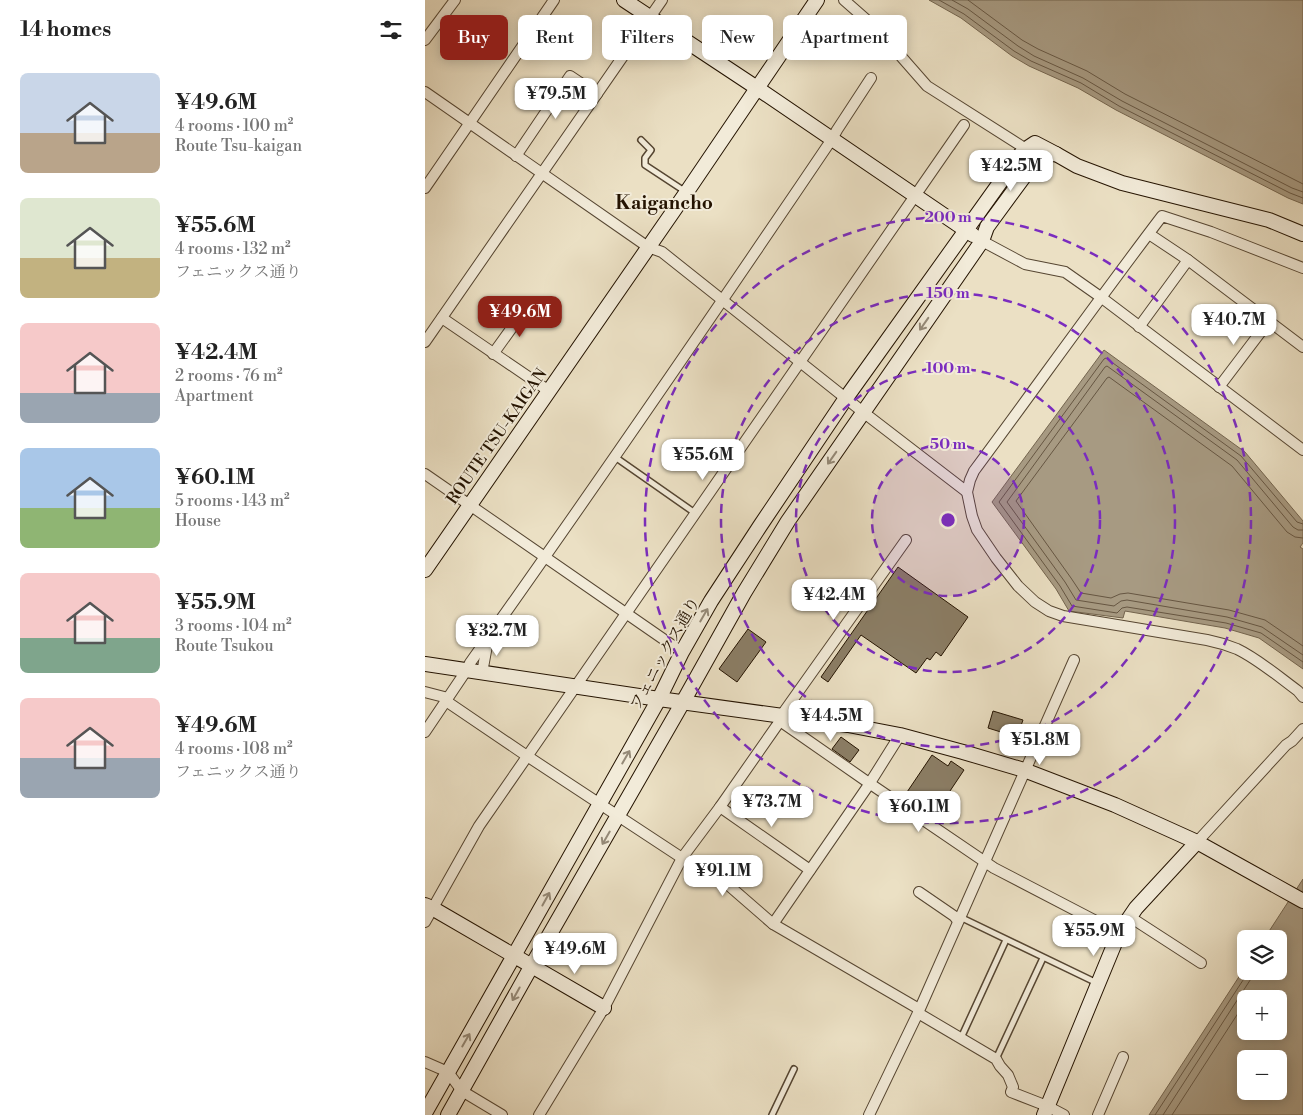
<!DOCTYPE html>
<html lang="en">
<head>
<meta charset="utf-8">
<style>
	body { margin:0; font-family:"Libre Bodoni","Noto Serif JP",serif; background:#f2f2f2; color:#222; height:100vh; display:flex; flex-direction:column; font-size:19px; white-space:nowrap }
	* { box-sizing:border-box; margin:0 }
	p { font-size:16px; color:#767676 }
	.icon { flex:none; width:28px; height:28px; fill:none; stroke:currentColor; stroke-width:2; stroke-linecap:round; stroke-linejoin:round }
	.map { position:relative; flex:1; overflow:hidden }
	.sheet { display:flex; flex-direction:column; background:#fff; width:425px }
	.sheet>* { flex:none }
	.top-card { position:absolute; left:15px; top:15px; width:475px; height:45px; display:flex; gap:10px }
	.buttons { position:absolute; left:812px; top:930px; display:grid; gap:10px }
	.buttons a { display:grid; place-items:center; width:50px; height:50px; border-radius:8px; background:#fff; box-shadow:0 2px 12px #0003; font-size:25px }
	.price { position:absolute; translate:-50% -42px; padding:0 11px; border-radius:10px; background:#fff; color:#222; font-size:16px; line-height:32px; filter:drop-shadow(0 1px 2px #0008) }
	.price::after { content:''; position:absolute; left:50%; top:30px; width:15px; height:11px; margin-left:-8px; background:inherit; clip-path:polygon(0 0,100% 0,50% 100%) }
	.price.active { background:#8f2418; color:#fff }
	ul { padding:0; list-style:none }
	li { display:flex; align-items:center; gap:15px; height:125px; padding:0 20px }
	li span { display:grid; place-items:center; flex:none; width:140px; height:100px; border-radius:8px; color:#555 }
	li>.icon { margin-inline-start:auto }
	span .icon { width:60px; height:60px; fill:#fffc; stroke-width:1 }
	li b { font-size:21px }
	h2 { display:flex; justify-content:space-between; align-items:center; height:60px; padding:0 20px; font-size:21px }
	.tag { padding:0 18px; border-radius:8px; background:#fff; box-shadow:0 2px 12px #0003; font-size:18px; line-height:45px }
	.tag.active { background:#8f2418; color:#fff }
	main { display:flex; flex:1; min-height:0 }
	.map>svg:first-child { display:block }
</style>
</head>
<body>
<main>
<section class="sheet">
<h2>14 homes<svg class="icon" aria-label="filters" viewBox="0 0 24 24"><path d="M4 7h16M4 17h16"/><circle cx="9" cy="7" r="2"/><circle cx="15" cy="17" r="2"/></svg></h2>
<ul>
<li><span style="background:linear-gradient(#c9d6e8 60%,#b9a48a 0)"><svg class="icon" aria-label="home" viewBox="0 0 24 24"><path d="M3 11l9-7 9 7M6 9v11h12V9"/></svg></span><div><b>¥49.6M</b><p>4 rooms · 100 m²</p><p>Route Tsu-kaigan</p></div></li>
<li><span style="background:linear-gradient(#dfe7d0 60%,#c2b280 0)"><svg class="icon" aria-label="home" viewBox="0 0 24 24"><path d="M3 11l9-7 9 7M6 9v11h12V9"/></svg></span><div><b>¥55.6M</b><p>4 rooms · 132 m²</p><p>フェニックス通り</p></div></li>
<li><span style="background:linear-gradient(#f6c9c9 70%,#9aa5b1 0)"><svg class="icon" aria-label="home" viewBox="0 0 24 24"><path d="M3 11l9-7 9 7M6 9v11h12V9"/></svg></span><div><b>¥42.4M</b><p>2 rooms · 76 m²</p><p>Apartment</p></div></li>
<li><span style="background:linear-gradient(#a9c7e8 60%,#8fb573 0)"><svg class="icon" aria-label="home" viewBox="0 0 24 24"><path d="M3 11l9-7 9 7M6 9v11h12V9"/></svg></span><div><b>¥60.1M</b><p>5 rooms · 143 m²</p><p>House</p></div></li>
<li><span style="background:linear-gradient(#f6c9c9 65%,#7fa58c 0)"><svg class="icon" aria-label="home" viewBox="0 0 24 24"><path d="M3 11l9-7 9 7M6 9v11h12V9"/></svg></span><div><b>¥55.9M</b><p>3 rooms · 104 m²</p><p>Route Tsukou</p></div></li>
<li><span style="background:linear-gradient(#f6c9c9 60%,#9aa5b1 0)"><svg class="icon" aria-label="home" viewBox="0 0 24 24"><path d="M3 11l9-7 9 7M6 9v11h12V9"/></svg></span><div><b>¥49.6M</b><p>4 rooms · 108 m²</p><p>フェニックス通り</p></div></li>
</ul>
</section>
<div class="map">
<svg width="878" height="1115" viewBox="0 0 878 1115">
	<rect width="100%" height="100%" fill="#ebe0c4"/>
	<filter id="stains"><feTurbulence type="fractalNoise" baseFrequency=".004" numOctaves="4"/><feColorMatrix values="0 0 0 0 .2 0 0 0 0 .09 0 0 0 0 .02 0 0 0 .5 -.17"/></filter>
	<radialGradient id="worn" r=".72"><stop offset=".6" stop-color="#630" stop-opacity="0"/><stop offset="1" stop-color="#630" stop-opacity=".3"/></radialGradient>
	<g fill="#a79a82" stroke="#73644e" fill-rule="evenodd">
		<polygon points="504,0 878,0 878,204 863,198 691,110 653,88 604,66 587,56 536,18"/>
		<polygon points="679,350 820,452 878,521 878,543 875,547 878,549 878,669 834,638 800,628 700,611 698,618 644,611 631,589 567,502"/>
		<path d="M878,879V1115H724L821,966V971H854V939H839ZM821,999H854V1031H821ZM821,1059H854V1091H821Z"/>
	</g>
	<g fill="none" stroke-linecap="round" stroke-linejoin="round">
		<g stroke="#665642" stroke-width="1">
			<polyline points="514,0 539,14 589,51 606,61 656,83 694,106 865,193 878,198"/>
			<polyline points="527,0 543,9 593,46 609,56 658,78 697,101 867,188 878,192"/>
			<polyline points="543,0 597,40 613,49 662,71 700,94 878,184"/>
			<polyline points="878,524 872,522 816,456 681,358 679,359 574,502 635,586 647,606 692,613 697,608 702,607 801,623 836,633 878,662"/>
			<polyline points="878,530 873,530 868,527 812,460 682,366 680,367 582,502 640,582 651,600 689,606 696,601 702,600 802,617 837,627 878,655"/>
			<polyline points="878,538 870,537 862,532 807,466 684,377 682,378 591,501 646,578 656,593 686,598 695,594 703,593 804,610 840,620 878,646"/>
			<polyline points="730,1115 824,971"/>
			<polyline points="738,1115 831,971"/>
			<polyline points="747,1115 821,1001"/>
		</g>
	</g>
	<g fill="#8b7e66" stroke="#241301">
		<polygon points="473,567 543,617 516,656 511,652 505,660 502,658 491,673 436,635 403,682 396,677"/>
		<polygon points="323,629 341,642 312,682 294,669"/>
		<polygon points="568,711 598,720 592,737 563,728"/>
		<polygon points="416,737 434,750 425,762 407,749"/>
		<polygon points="507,755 523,766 526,761 539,770 507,818 478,798"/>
	</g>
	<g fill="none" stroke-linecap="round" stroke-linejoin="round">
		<defs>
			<g id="lane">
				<polyline points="216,140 226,150 220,158 220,165 261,192"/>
				<polyline points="190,457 270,513"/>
				<polyline points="535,917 672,983"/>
				<polyline points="536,1038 581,940"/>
				<polyline points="571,1059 618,958"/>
				<polyline points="347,1115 369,1069"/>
			</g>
			<g id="street">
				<polyline points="419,0 452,29 502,86 601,149"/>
				<polyline points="0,40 30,0"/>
				<polyline points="0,92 223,247 237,252 438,412 542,492"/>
				<polyline points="91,156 145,76 172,94"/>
				<polyline points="0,188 129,0"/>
				<polyline points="724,234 763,260 878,347"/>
				<polyline points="557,241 600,264 640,272 677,298 878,450"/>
				<path d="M878,268L786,232L737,216C673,300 612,386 549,471L545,480L542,492L547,516L552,530L571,558L593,586L610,602L624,611L638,616L782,640C792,642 802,645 812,649C833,659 854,677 873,691L878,697"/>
				<polyline points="17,318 124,391"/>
				<polyline points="714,327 763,260"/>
				<polyline points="0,342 237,0"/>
				<polyline points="68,354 101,308"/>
				<polyline points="794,387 844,321"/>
				<polyline points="0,474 257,652"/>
				<polyline points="57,673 63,640"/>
				<polyline points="0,692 23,698"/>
				<polyline points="21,701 102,756 257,858 294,877 348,924 494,1009"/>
				<polyline points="355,721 444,783 569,868 694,933"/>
				<path d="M0,732L41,671L45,663C168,490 288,315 407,139L412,130L446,78"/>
				<polyline points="295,807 385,870"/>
				<polyline points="772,842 861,745 867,741 878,729"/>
				<polyline points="494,892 529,916 533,921"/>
				<polyline points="705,917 776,963"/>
				<polyline points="0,922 54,826 539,125"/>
				<polyline points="348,924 443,786 475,735"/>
				<polyline points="493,1013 571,1059 575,1066 583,1075 588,1087 586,1092 622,1106 639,1115"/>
				<polyline points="0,1062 23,1072 37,1091 77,1115"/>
				<polyline points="114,1115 179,1008 257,858 295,807 355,721 356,716 481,540"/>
				<polyline points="444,1115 493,1013 649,660"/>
				<polyline points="673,1115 698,1057"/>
			</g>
			<g id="secondary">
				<polyline points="199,0 332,88 548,235"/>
				<polyline points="0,570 261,193 392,0"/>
				<polyline points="0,664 234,699 423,725 475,735 538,752 599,770 690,805 772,842 878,901"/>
				<polyline points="0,905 7,908 179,1008"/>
				<polyline points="0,1113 234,699 257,652 286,601 335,526 421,398 594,156 601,149 610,143 631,154 652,166 697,183 844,220 878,234"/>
				<polyline points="23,1115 106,967 258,702 319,593 363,521 557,241 562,227 609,163 619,155 631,154"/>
				<polyline points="619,1115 694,933 711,908 772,842"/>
			</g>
		</defs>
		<use href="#lane" stroke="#564632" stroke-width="8"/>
		<use href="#street" stroke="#564632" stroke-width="12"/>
		<use href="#secondary" stroke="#241301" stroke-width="16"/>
		<use href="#lane" stroke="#f2ebd9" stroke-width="5"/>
		<use href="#street" stroke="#f2ebd9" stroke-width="10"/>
		<use href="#secondary" stroke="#f2ebd9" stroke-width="14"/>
	</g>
	<defs><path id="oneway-shaft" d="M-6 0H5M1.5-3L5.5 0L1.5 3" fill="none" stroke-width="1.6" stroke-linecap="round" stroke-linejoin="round" transform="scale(1.25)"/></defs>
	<g stroke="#958a78">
		<use href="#oneway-shaft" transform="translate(499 324) rotate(125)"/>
		<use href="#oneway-shaft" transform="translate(407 458) rotate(125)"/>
		<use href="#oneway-shaft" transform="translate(279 615) rotate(-60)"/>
		<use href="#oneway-shaft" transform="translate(201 757) rotate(-60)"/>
		<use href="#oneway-shaft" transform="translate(181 838) rotate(120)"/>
		<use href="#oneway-shaft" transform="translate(121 899) rotate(-61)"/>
		<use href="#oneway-shaft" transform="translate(91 994) rotate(119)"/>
		<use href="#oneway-shaft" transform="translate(41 1040) rotate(-60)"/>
	</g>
	<circle cx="523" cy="520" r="76" fill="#7b2cbf" fill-opacity=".12"/>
	<g fill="none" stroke="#7b2cbf" stroke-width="2.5" stroke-dasharray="9 6">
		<circle cx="523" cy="520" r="76"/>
		<circle cx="523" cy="520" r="152"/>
		<circle cx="523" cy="520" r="227"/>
		<circle cx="523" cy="520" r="303"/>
	</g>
	<g text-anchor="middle" stroke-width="4" stroke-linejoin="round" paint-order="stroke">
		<g font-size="16" fill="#241301" stroke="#f2ebd9">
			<text transform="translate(71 436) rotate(-55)" y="6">ROUTE TSU-KAIGAN</text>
			<text transform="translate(239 653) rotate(-61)" y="6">フェニックス通り</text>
		</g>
		<g font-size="19" font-weight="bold" fill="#241301" stroke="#f2ebd9">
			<text x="239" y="209">Kaigancho</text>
		</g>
	</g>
	<circle cx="523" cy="520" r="8" fill="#7b2cbf" stroke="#f2ebd9" stroke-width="2.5"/>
	<g font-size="15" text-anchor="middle" font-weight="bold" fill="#7b2cbf" stroke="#f2ebd9" stroke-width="4" stroke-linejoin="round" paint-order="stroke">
		<text x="523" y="222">200 m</text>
		<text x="523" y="298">150 m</text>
		<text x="523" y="373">100 m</text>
		<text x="523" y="449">50 m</text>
	</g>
	<rect width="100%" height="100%" filter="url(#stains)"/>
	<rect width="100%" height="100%" fill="url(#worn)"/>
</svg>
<div class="buttons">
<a><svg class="icon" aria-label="layers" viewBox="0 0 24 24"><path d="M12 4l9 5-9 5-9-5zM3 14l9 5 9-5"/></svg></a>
<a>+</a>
<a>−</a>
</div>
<b class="price" style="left:131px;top:120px">¥79.5M</b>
<b class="price" style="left:586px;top:192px">¥42.5M</b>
<b class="price active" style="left:95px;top:338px">¥49.6M</b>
<b class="price" style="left:809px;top:346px">¥40.7M</b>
<b class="price" style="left:278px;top:481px">¥55.6M</b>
<b class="price" style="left:409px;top:621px">¥42.4M</b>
<b class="price" style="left:72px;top:657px">¥32.7M</b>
<b class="price" style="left:406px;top:742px">¥44.5M</b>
<b class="price" style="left:615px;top:766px">¥51.8M</b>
<b class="price" style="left:347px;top:828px">¥73.7M</b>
<b class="price" style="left:494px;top:833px">¥60.1M</b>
<b class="price" style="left:298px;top:897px">¥91.1M</b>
<b class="price" style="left:669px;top:957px">¥55.9M</b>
<b class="price" style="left:150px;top:975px">¥49.6M</b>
<div class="top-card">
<a class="tag active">Buy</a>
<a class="tag">Rent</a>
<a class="tag">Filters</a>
<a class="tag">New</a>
<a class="tag">Apartment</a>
</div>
</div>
</main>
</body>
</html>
